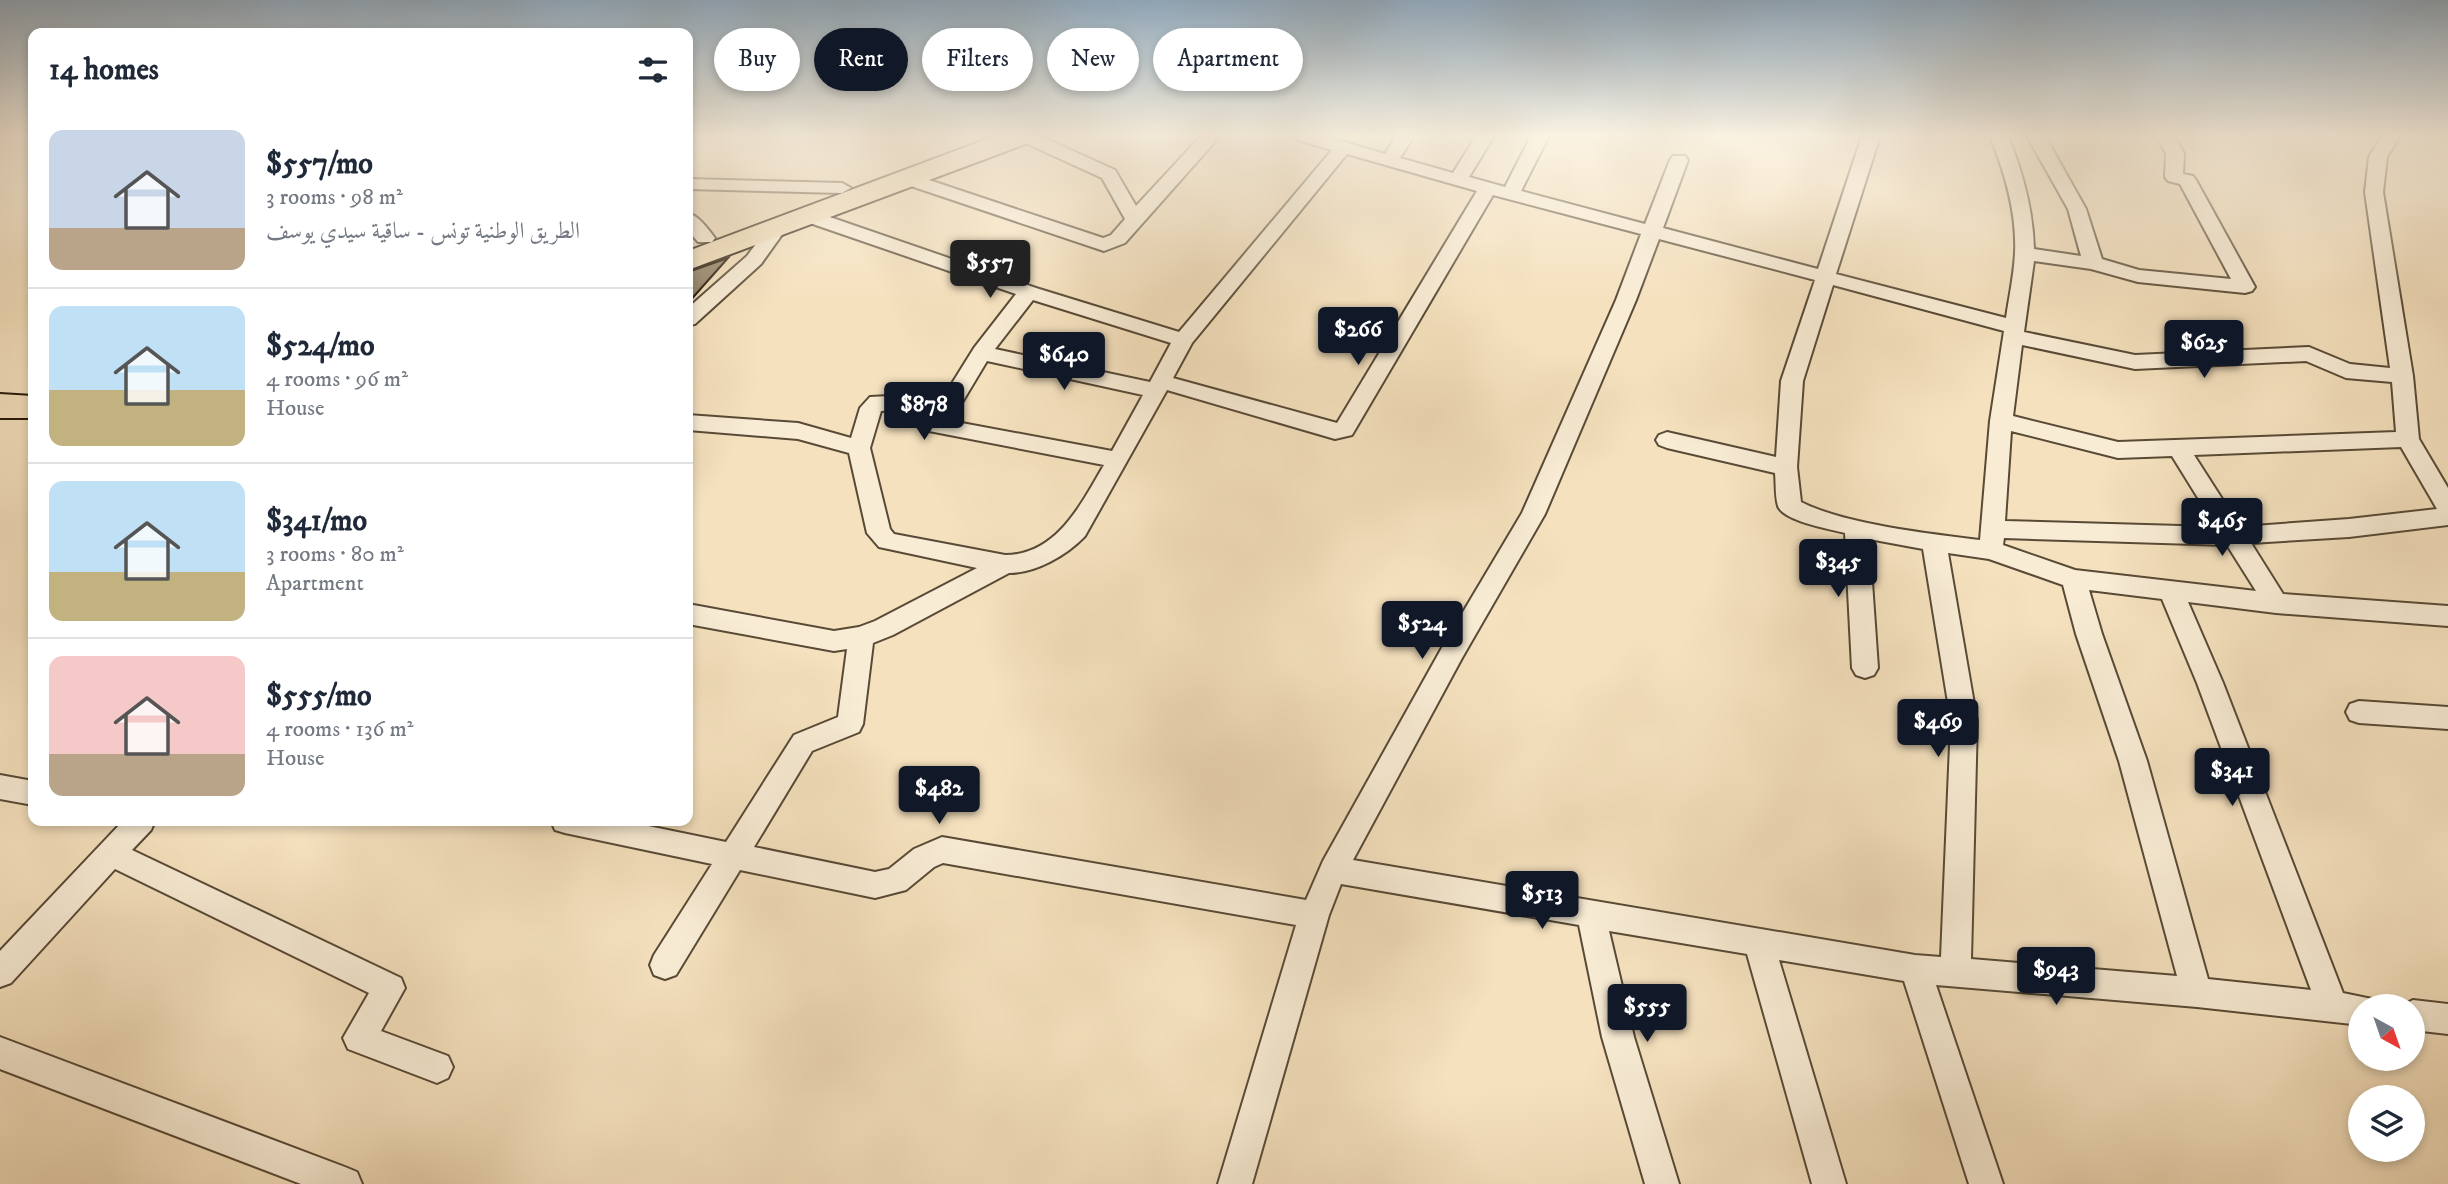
<!DOCTYPE html>
<html lang="en">
<head>
<meta charset="utf-8">
<style>
	body { margin:0; font-family:"IM FELL DW Pica",Amiri,serif; background:#f2f2f3; color:#1f2937; height:100vh; display:flex; flex-direction:column; font-size:26px; white-space:nowrap }
	* { box-sizing:border-box; margin:0 }
	p { font-size:23px; color:#747a83 }
	.icon { flex:none; width:38px; height:38px; fill:none; stroke:currentColor; stroke-width:2; stroke-linecap:round; stroke-linejoin:round }
	.map { position:relative; flex:1; overflow:hidden }
	.details { position:absolute; left:28px; top:28px; width:665px; height:798px; display:flex; flex-direction:column; background:#fff; border-radius:14px; box-shadow:0 4px 10px #0003 }
	.details>* { flex:none }
	.top-card { position:absolute; left:714px; top:28px; width:665px; height:63px; display:flex; gap:14px }
	.needle { width:46px; rotate:140deg }
	.controls { position:absolute; left:2348px; top:994px; display:grid; gap:14px }
	.controls a { display:grid; place-items:center; width:77px; height:77px; border-radius:50%; background:#fff; box-shadow:0 4px 10px #0003; font-size:35px }
	.price { position:absolute; translate:-50% -60px; padding:0 16px; border-radius:7px; background:#111827; color:#fff; font-size:23px; line-height:46px; filter:drop-shadow(0 2px 4px #0008) }
	.price::after { content:''; position:absolute; left:50%; top:42px; width:21px; height:16px; margin-left:-10px; background:inherit; clip-path:polygon(0 0,100% 0,50% 100%) }
	.price.active { background:#222; color:#fff }
	ul { padding:0; list-style:none }
	li { display:flex; align-items:center; gap:21px; height:175px; padding:0 21px }
	li+li { border-top:2px solid #e0e1e3 }
	li span { display:grid; place-items:center; flex:none; width:196px; height:140px; border-radius:14px; color:#555 }
	li>.icon { margin-inline-start:auto }
	span .icon { width:84px; height:84px; fill:#fffc; stroke-width:1 }
	li b { font-size:30px }
	h2 { display:flex; justify-content:space-between; align-items:center; height:84px; padding:0 21px; font-size:30px }
	.tag { padding:0 24px; border-radius:32px; background:#fff; box-shadow:0 4px 10px #0003; font-size:24px; line-height:63px }
	.tag.active { background:#111827; color:#fff }
	.map>svg:first-child { display:block }
</style>
</head>
<body>
<div class="map">
<svg width="2448" height="1184" viewBox="0 0 2448 1184">
	<rect width="100%" height="100%" fill="#f5e1be"/>
	<filter id="stains"><feTurbulence type="fractalNoise" baseFrequency=".00286" numOctaves="4"/><feColorMatrix values="0 0 0 0 .2 0 0 0 0 .09 0 0 0 0 .02 0 0 0 .5 -.17"/></filter>
	<radialGradient id="worn" r=".72"><stop offset=".6" stop-color="#630" stop-opacity="0"/><stop offset="1" stop-color="#630" stop-opacity=".3"/></radialGradient>
	<polygon fill="#918067" stroke="#241709" stroke-width="2" points="728,258 688,303 688,272"/>
	<g fill="none" stroke-linecap="round" stroke-linejoin="round">
		<defs>
			<g id="street">
				<polygon points="1016,136 1040,136 1115,170 1136,206 1201,136 1220,136 1125,243 1104,251 902,183 899,179 908,174 914,175 1103,238 1111,235 1125,219 1102,178 1019,140"/>
				<path d="M1294,136H1323L1385,154L1396,136H1414L1400,158L1453,173L1476,136H1494L1469,177L1505,187L1531,136H1549L1521,191L1645,224L1670,160L1673,156H1685L1688,160L1663,228L1818,269L1862,136H1880L1836,274L2006,318C2009,297 2014,275 2015,253C2017,213 2005,173 1990,136H2008C2023,173 2033,210 2034,249L2081,256L2068,209L2027,136H2045L2086,209L2102,259L2139,270L2231,279L2180,184L2168,181L2165,177L2166,153L2156,136H2174L2184,153L2183,174L2193,176L2196,180L2255,287L2252,291L2245,293L2138,282L2091,269L2034,261L2024,332L2135,355L2309,347L2350,364L2390,368L2365,192L2369,157L2382,136H2400L2387,157L2383,192L2413,376L2419,439L2448,488V525L2349,537L2251,543L2283,594L2448,606V626L2276,613L2188,602L2223,683L2343,993L2372,999L2375,1006H2361V1025L2197,1007L1936,985L2003,1184H1969L1904,981L1779,960L1846,1184H1812L1747,954L1609,931L1634,1037L1679,1184H1645L1602,1037L1579,925L1341,884L1329,915L1252,1184H1218L1296,925L943,863L934,867L906,890L875,898L740,870L676,975L665,979L654,975L650,965L654,955L712,864L565,833L555,830L551,821H624L726,842L794,735L838,717L847,649L834,651L688,624V604L834,631L859,627L875,621L977,568L879,547L867,533L849,453L798,439L688,430V415L798,423L851,438L860,408L870,397L946,393L974,348L1016,294L804,221L802,217L804,213H818L1036,288L1179,332L1332,150L1297,140ZM1347,154L1477,191L1337,423L1173,378L1192,343ZM1493,195L1641,234L1616,300L1522,513L1444,644L1323,861L1306,900L942,837L914,849L889,869L875,872L754,847L812,751L859,732L863,724L873,643L893,635L1009,573C1036,573 1067,555 1085,536L1167,390L1335,439L1352,435ZM1659,239L1815,280L1781,381L1776,457L1667,432L1659,435L1656,440L1659,445L1667,448L1775,473C1776,483 1775,496 1778,506C1783,521 1830,529 1845,533L1852,668L1856,675L1865,678L1874,675L1878,668L1869,539L1923,549L1951,721L1941,957L1915,955L1353,860L1462,658L1545,514L1636,300ZM1833,285L2004,331L1990,421L1980,540C1930,534 1844,524 1801,502L1797,467L1803,381ZM1033,300L1171,343L1150,382L995,349ZM2022,345L2135,369L2306,361L2346,378L2392,382L2396,432L2118,442L2013,416ZM987,361L1143,395L1112,451L951,421ZM937,408L926,426L929,431L1104,465C1081,504 1057,555 1005,555L894,534L890,529L870,448L881,411ZM2011,431L2118,458L2172,456L2216,527L2005,521ZM2401,447L2437,509L2349,519L2240,527L2194,455ZM2004,538L2227,545L2256,591L2075,570L2003,545ZM1948,553L1989,559L2063,585L2076,634L2119,761L2177,976L1971,959L1977,721ZM2089,590L2162,599L2197,683L2311,990L2208,979L2147,761L2102,634Z"/>
				<polygon points="688,179 842,183 851,188 842,193 688,189"/>
				<path d="M688,213C699,216 708,229 715,238L712,242H698L688,230Z"/>
				<polygon points="777,223 786,229 761,264 695,324 688,325 688,308 747,256 770,225"/>
				<polygon points="2359,701 2448,707 2448,729 2359,723 2350,720 2346,712 2350,704"/>
				<polygon points="0,775 33,781 33,805 0,799"/>
				<polygon points="123,821 155,821 151,830 132,850 401,978 405,988 381,1031 448,1056 453,1067 448,1078 437,1083 348,1049 343,1038 369,993 115,869 11,983 0,987 0,951"/>
				<polygon points="2413,1000 2448,1004 2448,1034 2413,1030 2413,1006 2401,1006"/>
				<polygon points="0,1037 345,1167 357,1172 362,1184 301,1184 0,1069"/>
			</g>
			<g id="primary">
				<polygon points="995,136 1035,136 1031,142 688,270 688,251"/>
				<polygon points="0,394 33,396 33,418 0,418"/>
			</g>
		</defs>
		<use href="#street" stroke="#584a36" stroke-width="4"/>
		<use href="#primary" stroke="#241709" stroke-width="4"/>
		<use href="#street" fill="#f8ecd5" fill-rule="evenodd"/>
		<use href="#primary" fill="#f5e1be" fill-rule="evenodd"/>
	</g>
	<linearGradient id="sky" x2="0" y2="1"><stop stop-color="#91aabe"/><stop offset="0.45" stop-color="#faf2e2"/><stop offset="1" stop-color="#faf2e2" stop-opacity="0"/></linearGradient>
	<rect width="2448" height="302" fill="url(#sky)"/>
	<rect width="100%" height="100%" filter="url(#stains)"/>
	<rect width="100%" height="100%" fill="url(#worn)"/>
</svg>
<div class="controls">
<a><svg class="needle" viewBox="-14 -14 28 28"><path d="M0-13l5 13h-10z" fill="#e53935"/><path d="M0 13l5-13h-10z" fill="#747a83"/></svg></a>
<a><svg class="icon" aria-label="layers" viewBox="0 0 24 24"><path d="M12 4l9 5-9 5-9-5zM3 14l9 5 9-5"/></svg></a>
</div>
<b class="price active" style="left:990px;top:300px">$557</b>
<b class="price" style="left:1358px;top:367px">$266</b>
<b class="price" style="left:2204px;top:380px">$625</b>
<b class="price" style="left:1064px;top:392px">$640</b>
<b class="price" style="left:924px;top:442px">$878</b>
<b class="price" style="left:2222px;top:558px">$465</b>
<b class="price" style="left:1838px;top:599px">$345</b>
<b class="price" style="left:1422px;top:661px">$524</b>
<b class="price" style="left:1938px;top:759px">$469</b>
<b class="price" style="left:2232px;top:808px">$341</b>
<b class="price" style="left:939px;top:826px">$482</b>
<b class="price" style="left:1542px;top:931px">$513</b>
<b class="price" style="left:2056px;top:1007px">$943</b>
<b class="price" style="left:1647px;top:1044px">$555</b>
<div class="top-card">
<a class="tag">Buy</a>
<a class="tag active">Rent</a>
<a class="tag">Filters</a>
<a class="tag">New</a>
<a class="tag">Apartment</a>
</div>
<section class="details">
<h2>14 homes<svg class="icon" aria-label="filters" viewBox="0 0 24 24"><path d="M4 7h16M4 17h16"/><circle cx="9" cy="7" r="2"/><circle cx="15" cy="17" r="2"/></svg></h2>
<ul>
<li><span style="background:linear-gradient(#c9d6e8 70%,#b9a48a 0)"><svg class="icon" aria-label="home" viewBox="0 0 24 24"><path d="M3 11l9-7 9 7M6 9v11h12V9"/></svg></span><div><b>$557/mo</b><p>3 rooms · 98 m²</p><p>الطريق الوطنية تونس - ساقية سيدي يوسف</p></div></li>
<li><span style="background:linear-gradient(#bfe0f5 60%,#c2b280 0)"><svg class="icon" aria-label="home" viewBox="0 0 24 24"><path d="M3 11l9-7 9 7M6 9v11h12V9"/></svg></span><div><b>$524/mo</b><p>4 rooms · 96 m²</p><p>House</p></div></li>
<li><span style="background:linear-gradient(#bfe0f5 65%,#c2b280 0)"><svg class="icon" aria-label="home" viewBox="0 0 24 24"><path d="M3 11l9-7 9 7M6 9v11h12V9"/></svg></span><div><b>$341/mo</b><p>3 rooms · 80 m²</p><p>Apartment</p></div></li>
<li><span style="background:linear-gradient(#f6c9c9 70%,#b9a48a 0)"><svg class="icon" aria-label="home" viewBox="0 0 24 24"><path d="M3 11l9-7 9 7M6 9v11h12V9"/></svg></span><div><b>$555/mo</b><p>4 rooms · 136 m²</p><p>House</p></div></li>
</ul>
</section>
</div>
</body>
</html>
